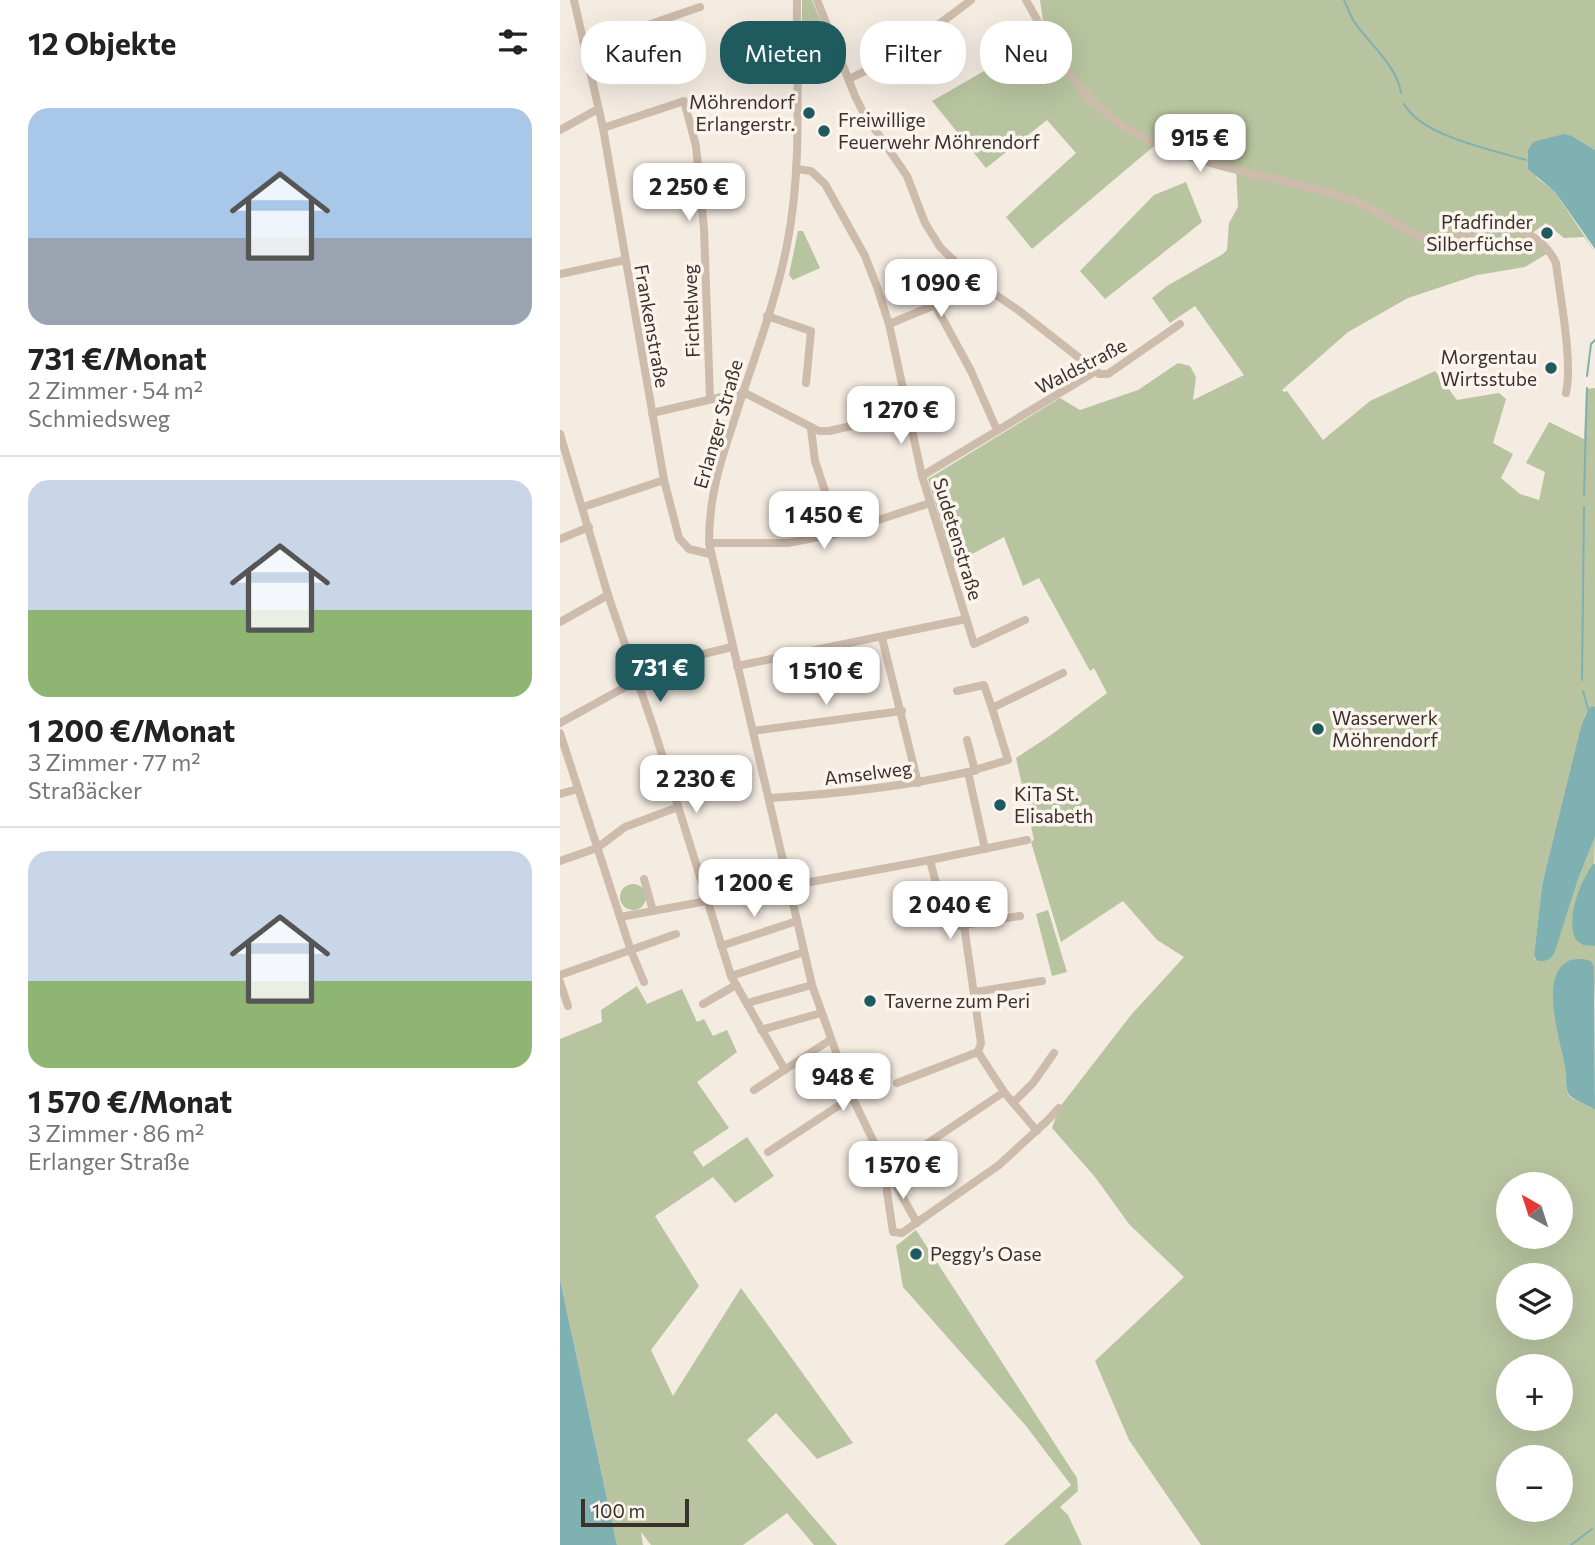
<!DOCTYPE html>
<html lang="de">
<head>
<meta charset="utf-8">
<style>
	body { margin:0; font-family:Commissioner,sans-serif; background:#f2f2f2; color:#222; height:100vh; display:flex; flex-direction:column; font-size:26px; white-space:nowrap }
	* { box-sizing:border-box; margin:0 }
	p { font-size:23px; color:#767676 }
	.icon { flex:none; width:38px; height:38px; fill:none; stroke:currentColor; stroke-width:2; stroke-linecap:round; stroke-linejoin:round }
	.map { position:relative; flex:1; overflow:hidden }
	.sheet { display:flex; flex-direction:column; background:#fff; width:560px }
	.sheet>* { flex:none }
	.banner { position:absolute; left:21px; top:21px; width:665px; height:63px; display:flex; gap:14px }
	.needle { width:46px; rotate:321deg }
	.tools { position:absolute; left:936px; top:1172px; display:grid; gap:14px }
	.tools a { display:grid; place-items:center; width:77px; height:77px; border-radius:50%; background:#fff; box-shadow:0 7px 28px #0002; font-size:35px }
	.scale { position:absolute; left:21px; bottom:18px; width:108px; box-sizing:border-box; padding-left:7px; border:4px solid #3b302b; border-top:0; font-size:19px; line-height:24px; white-space:nowrap; color:#3b302b; -webkit-text-stroke:5px #fbf5ee; paint-order:stroke }
	.price { position:absolute; translate:-50% -60px; padding:0 16px; border-radius:14px; background:#fff; color:#222; font-size:23px; line-height:46px; filter:drop-shadow(0 2px 4px #0008) }
	.price::after { content:''; position:absolute; left:50%; top:42px; width:21px; height:16px; margin-left:-10px; background:inherit; clip-path:polygon(0 0,100% 0,50% 100%) }
	.price.current { background:#1f5a5e; color:#fff }
	ul { padding:0; list-style:none }
	li { display:grid; align-content:center; gap:14px; height:371px; padding:0 28px }
	li+li { border-top:2px solid #e0e0e0 }
	li span { display:grid; place-items:center; height:217px; border-radius:21px; color:#555 }
	li>.icon { margin-inline-start:auto }
	span .icon { width:126px; height:126px; fill:#fffc; stroke-width:1 }
	li b { font-size:30px }
	h2 { display:flex; justify-content:space-between; align-items:center; height:84px; padding:0 28px; font-size:30px }
	.chip { padding:0 24px; border-radius:28px; background:#fff; box-shadow:0 7px 28px #0002; font-size:24px; line-height:63px }
	.chip.current { background:#1f5a5e; color:#fff }
	main { display:flex; flex:1; min-height:0 }
	.map>svg:first-child { display:block }
</style>
</head>
<body>
<main>
<section class="sheet">
<h2>12 Objekte<svg class="icon" aria-label="filters" viewBox="0 0 24 24"><path d="M4 7h16M4 17h16"/><circle cx="9" cy="7" r="2"/><circle cx="15" cy="17" r="2"/></svg></h2>
<ul>
<li><span style="background:linear-gradient(#a9c7e8 60%,#9aa5b1 0)"><svg class="icon" aria-label="home" viewBox="0 0 24 24"><path d="M3 11l9-7 9 7M6 9v11h12V9"/></svg></span><div><b>731 €/Monat</b><p>2 Zimmer · 54 m²</p><p>Schmiedsweg</p></div></li>
<li><span style="background:linear-gradient(#c9d6e8 60%,#8fb573 0)"><svg class="icon" aria-label="home" viewBox="0 0 24 24"><path d="M3 11l9-7 9 7M6 9v11h12V9"/></svg></span><div><b>1 200 €/Monat</b><p>3 Zimmer · 77 m²</p><p>Straßäcker</p></div></li>
<li><span style="background:linear-gradient(#c9d6e8 60%,#8fb573 0)"><svg class="icon" aria-label="home" viewBox="0 0 24 24"><path d="M3 11l9-7 9 7M6 9v11h12V9"/></svg></span><div><b>1 570 €/Monat</b><p>3 Zimmer · 86 m²</p><p>Erlanger Straße</p></div></li>
</ul>
</section>
<div class="map">
<svg width="1035" height="1545" viewBox="0 0 1035 1545">
	<rect width="100%" height="100%" fill="#f4ebe1"/>
	<g fill="#b8c4a0" fill-rule="evenodd">
		<polygon points="242,0 252,0 278,63 242,69"/>
		<path d="M480,0H1035V150L1012,136L976,177L995,192L1035,252L1024,237L1004,238L986,223L971,234L988,253L965,267L917,275L848,298L788,332L722,390L724,392L727,391L763,440L810,401L875,371L897,400L939,393L946,399L933,443L953,454L941,478L960,494L979,500L985,472L966,463L989,422L1024,439L1026,389L1035,388V708L1028,709L1025,716L982,885L974,958L976,960L1017,882L1035,837L1032,946H1035V998L1033,967C1025,996 997,1067 1008,1094C1010,1099 1029,1105 1035,1110V1545H641L569,1440L535,1361L624,1277L569,1224L535,1177L492,1128L499,1108L571,1015L624,957L597,940L563,901L501,942L471,842L474,840L456,758L491,735L547,693L534,668L530,671L479,578L463,586L444,537L393,564L368,479L500,398L520,410L578,390L618,363L630,366L636,377L633,400L684,375L635,306L610,323L592,298L607,286L663,254L667,250L669,223L678,207L676,169L594,146L472,249L446,217L516,153L487,120L426,168L372,101L485,36ZM948,1185H1001V1237H948ZM948,1276H1001V1328H948ZM948,1367H1001V1419H948ZM948,1458H1001V1510H948Z"/>
		<polygon points="626,182 642,222 545,299 520,271 594,195"/>
		<polygon points="238,231 243,231 260,268 233,280 229,275"/>
		<circle cx="73" cy="897" r="13"/>
		<polygon points="488,910 507,972 492,976 476,914"/>
		<polygon points="77,986 87,1004 122,989 137,1022 144,1019 153,1036 167,1030 177,1052 137,1082 169,1128 133,1152 143,1167 187,1137 214,1176 175,1203 153,1177 95,1216 139,1286 91,1350 113,1396 181,1288 293,1443 257,1459 216,1413 187,1440 277,1545 254,1545 227,1513 183,1545 91,1545 81,1532 83,1545 57,1545 0,1279 0,1039 42,1022 41,1010"/>
		<polygon points="356,1230 517,1478 518,1491 500,1507 508,1515 522,1545 444,1545 511,1485 466,1426 343,1287 336,1246"/>
	</g>
	<g fill="#7fb0b2">
		<polygon points="1004,134 1012,136 1035,150 1035,249 995,192 968,169 968,150 973,142"/>
		<path d="M1033,706L1035,708V837L1017,882L994,954C989,960 984,963 976,960L974,956L982,885L1021,727L1028,709Z"/>
		<path d="M1033,864H1035V946L1023,945L1016,940C1005,918 1020,883 1033,864Z"/>
		<path d="M1023,959L1031,961L1034,967L1035,1110C1029,1105 1010,1099 1008,1093C1005,1086 1006,1074 1005,1066C1001,1043 979,977 1007,962C1011,959 1017,959 1023,959Z"/>
		<polygon points="0,1279 57,1545 0,1545"/>
	</g>
	<g fill="none" stroke-linecap="round" stroke-linejoin="round">
		<g stroke="#7fb0b2" stroke-width="2">
			<path d="M784,0C787,6 790,14 793,20C808,43 837,65 841,93"/>
			<path d="M844,104C861,136 933,150 966,160"/>
			<polyline points="1027,376 1031,344 1035,340"/>
			<polyline points="1024,496 1027,388"/>
			<polyline points="1022,680 1024,507"/>
			<polyline points="1023,691 1028,709"/>
			<polyline points="1011,1545 1032,1529"/>
		</g>
		<g stroke="#cdbbac" stroke-width="8">
			<polyline points="14,0 43,128 104,480 119,538 129,549 150,554"/>
			<path d="M237,0C236,80 243,166 227,245C215,306 191,365 173,424C159,465 149,499 149,543L252,985L292,1097L328,1171L357,1223"/>
			<polyline points="257,0 295,96 303,112 347,176 365,223 380,247 414,280 458,310 536,371"/>
			<path d="M466,0C490,42 512,90 553,119C619,167 713,174 789,199C818,208 845,235 874,241C892,244 909,233 925,228C952,220 984,237 996,263C1000,297 1013,361 1006,393"/>
			<polyline points="23,41 79,28 140,7"/>
			<path d="M289,79C334,58 372,30 411,0"/>
			<polyline points="43,128 124,101 136,146 144,229 150,398"/>
			<polyline points="0,130 38,109"/>
			<polyline points="236,169 251,171 265,184 305,256 317,287 329,324 362,476 414,644 465,620"/>
			<polyline points="0,274 65,260"/>
			<polyline points="375,305 411,371 437,430"/>
			<polyline points="207,316 251,331 246,383"/>
			<polyline points="329,324 375,305 414,280"/>
			<polyline points="92,413 183,392 259,431 269,431 349,413"/>
			<polyline points="251,429 255,461 279,533"/>
			<polyline points="0,434 48,595 94,729 171,976 225,1070"/>
			<polyline points="362,476 536,371 539,374 548,374 620,324"/>
			<polyline points="23,507 104,480"/>
			<polyline points="0,539 29,527"/>
			<polyline points="149,543 228,543 279,533 370,503"/>
			<polyline points="0,622 48,595"/>
			<polyline points="322,638 358,783"/>
			<polyline points="177,666 406,619"/>
			<polyline points="397,691 424,685 432,708"/>
			<polyline points="0,723 98,669 115,661 172,647"/>
			<polyline points="193,731 342,711"/>
			<polyline points="0,733 71,951 84,982"/>
			<polyline points="407,740 415,771"/>
			<polyline points="408,772 448,760 432,708 503,673"/>
			<polyline points="0,794 18,789"/>
			<path d="M210,798C277,794 342,787 408,772L425,849"/>
			<polyline points="370,860 387,927 404,925 421,1043 418,1052 444,1092 477,1131"/>
			<polyline points="0,861 37,848 65,827 118,807"/>
			<polyline points="84,879 93,911"/>
			<polyline points="60,917 370,860 467,840"/>
			<polyline points="404,925 460,916"/>
			<polyline points="161,946 237,921"/>
			<polyline points="0,975 116,934"/>
			<polyline points="171,976 244,952"/>
			<polyline points="0,982 8,1006"/>
			<polyline points="415,992 482,981"/>
			<polyline points="187,1003 252,985"/>
			<polyline points="143,1004 176,985"/>
			<polyline points="201,1030 261,1013"/>
			<polyline points="337,1083 418,1052"/>
			<polyline points="194,1090 270,1040"/>
			<polyline points="453,1103 473,1083 494,1053"/>
			<polyline points="365,1145 444,1092"/>
			<polyline points="208,1152 292,1097"/>
			<polyline points="327,1172 327,1192 333,1232 342,1233 439,1165 488,1120 499,1108"/>
		</g>
	</g>
	<g fill="#1f5a5e" stroke="#fbf5ee" stroke-width="2.5">
		<circle cx="249" cy="113" r="7"/>
		<circle cx="264" cy="131" r="7"/>
		<circle cx="987" cy="233" r="7"/>
		<circle cx="991" cy="368" r="7"/>
		<circle cx="758" cy="729" r="7"/>
		<circle cx="440" cy="805" r="7"/>
		<circle cx="310" cy="1001" r="7"/>
		<circle cx="356" cy="1254" r="7"/>
	</g>
	<g text-anchor="middle" stroke-width="7" stroke-linejoin="round" paint-order="stroke">
		<g font-size="19" fill="#3b302b" stroke="#fbf5ee" text-anchor="start">
			<text x="235" y="109" text-anchor="end">Möhrendorf<tspan x="235" dy="22">Erlangerstr.</tspan></text>
			<text x="278" y="127">Freiwillige<tspan x="278" dy="22">Feuerwehr Möhrendorf</tspan></text>
			<text x="973" y="229" text-anchor="end">Pfadfinder<tspan x="973" dy="22">Silberfüchse</tspan></text>
			<text x="977" y="364" text-anchor="end">Morgentau<tspan x="977" dy="22">Wirtsstube</tspan></text>
			<text x="772" y="725">Wasserwerk<tspan x="772" dy="22">Möhrendorf</tspan></text>
			<text x="454" y="801">KiTa St.<tspan x="454" dy="22">Elisabeth</tspan></text>
			<text x="324" y="1008">Taverne zum Peri</text>
			<text x="370" y="1261">Peggy’s Oase</text>
		</g>
		<g font-size="19" fill="#3b302b" stroke="#fbf5ee">
			<text transform="translate(131 311) rotate(-92)" y="7">Fichtelweg</text>
			<text transform="translate(92 326) rotate(80)" y="7">Frankenstraße</text>
			<text transform="translate(521 366) rotate(-27)" y="7">Waldstraße</text>
			<text transform="translate(158 424) rotate(-74)" y="7">Erlanger Straße</text>
			<text transform="translate(398 539) rotate(73)" y="7">Sudetenstraße</text>
			<text transform="translate(308 773) rotate(-7)" y="7">Amselweg</text>
		</g>
	</g>
</svg>
<div class="tools">
<a><svg class="needle" viewBox="-14 -14 28 28"><path d="M0-13l5 13h-10z" fill="#e53935"/><path d="M0 13l5-13h-10z" fill="#767676"/></svg></a>
<a><svg class="icon" aria-label="layers" viewBox="0 0 24 24"><path d="M12 4l9 5-9 5-9-5zM3 14l9 5 9-5"/></svg></a>
<a>+</a>
<a>−</a>
</div>
<div class="scale">100 m</div>
<b class="price" style="left:640px;top:174px">915 €</b>
<b class="price" style="left:129px;top:223px">2 250 €</b>
<b class="price" style="left:381px;top:319px">1 090 €</b>
<b class="price" style="left:341px;top:446px">1 270 €</b>
<b class="price" style="left:264px;top:551px">1 450 €</b>
<b class="price current" style="left:100px;top:704px">731 €</b>
<b class="price" style="left:266px;top:707px">1 510 €</b>
<b class="price" style="left:136px;top:815px">2 230 €</b>
<b class="price" style="left:194px;top:919px">1 200 €</b>
<b class="price" style="left:390px;top:941px">2 040 €</b>
<b class="price" style="left:283px;top:1113px">948 €</b>
<b class="price" style="left:343px;top:1201px">1 570 €</b>
<div class="banner">
<a class="chip">Kaufen</a>
<a class="chip current">Mieten</a>
<a class="chip">Filter</a>
<a class="chip">Neu</a>
</div>
</div>
</main>
</body>
</html>
